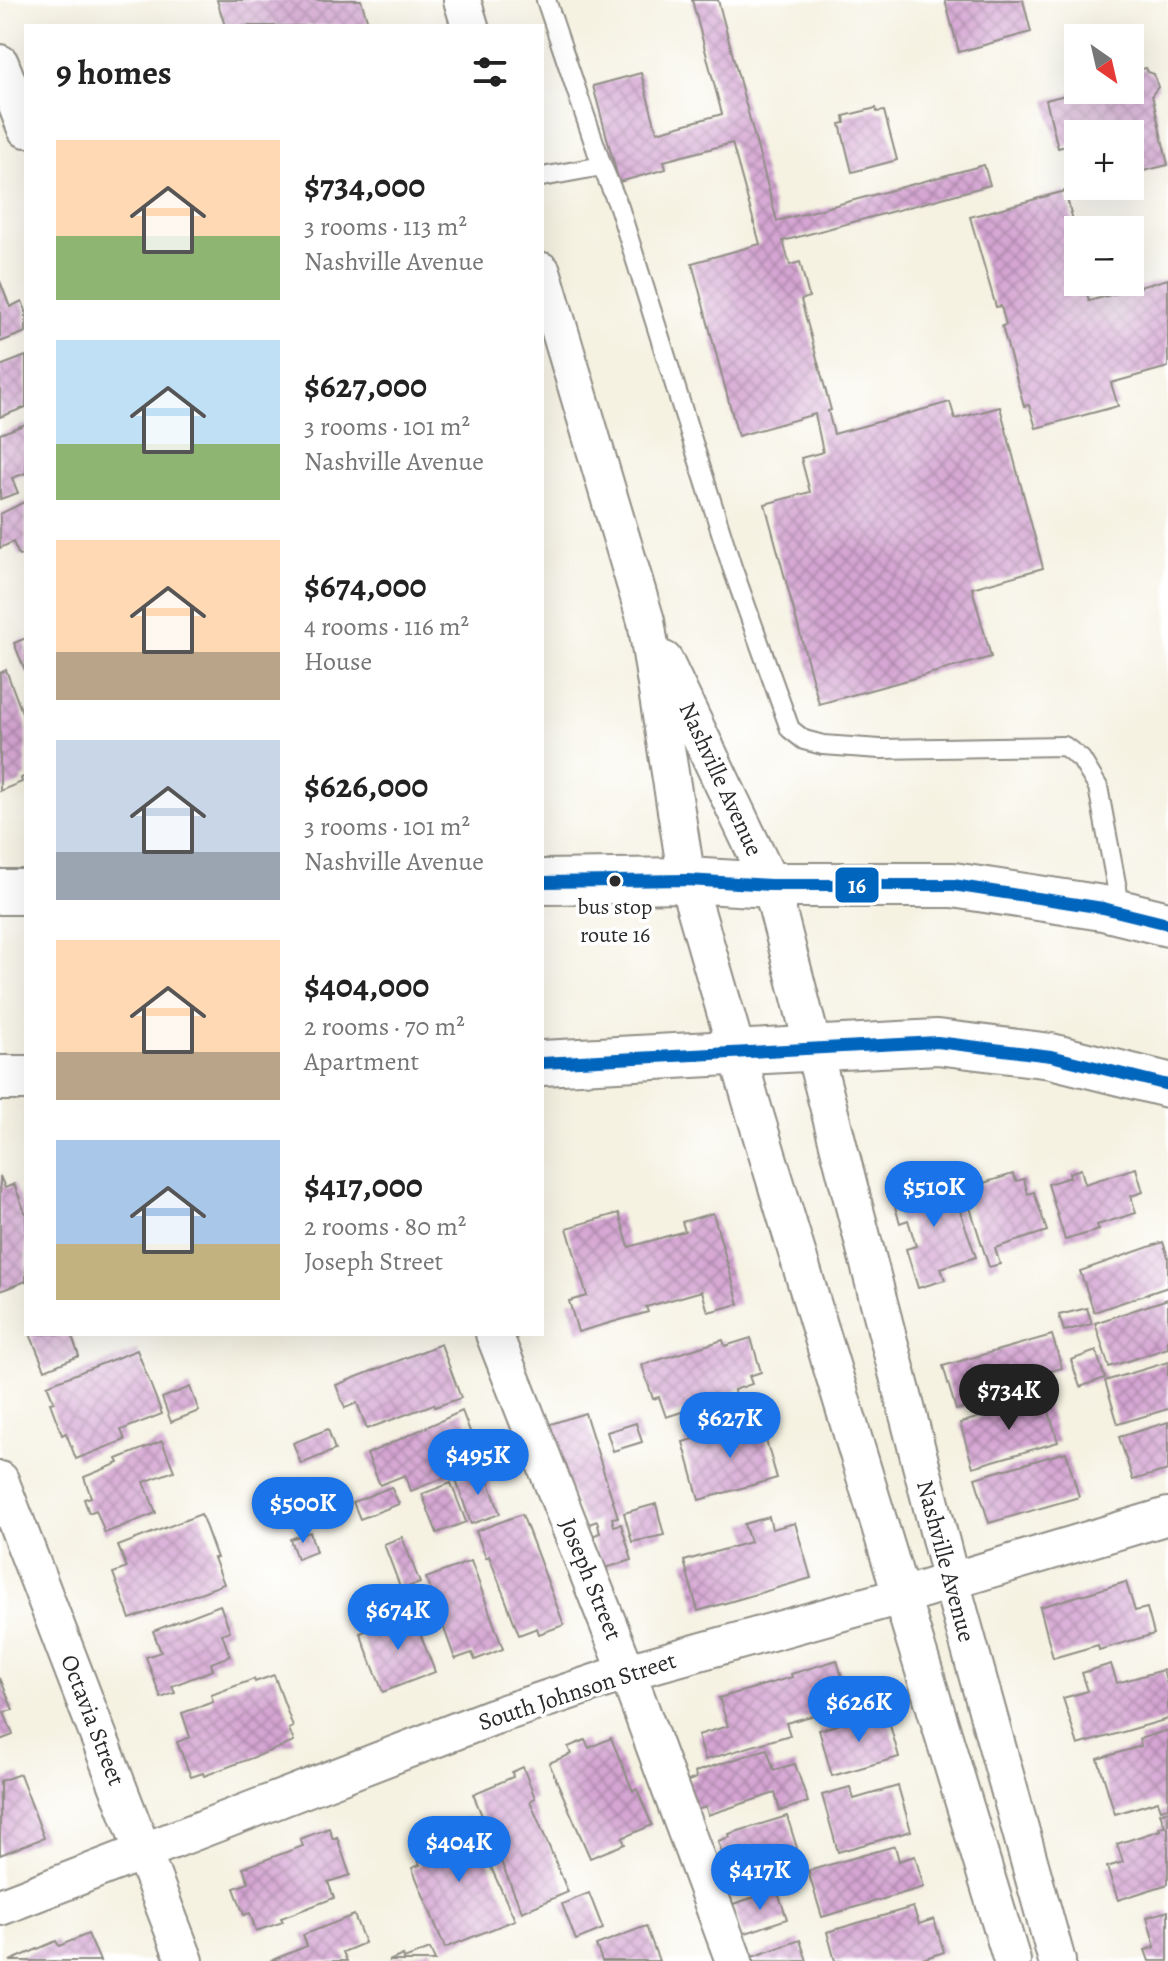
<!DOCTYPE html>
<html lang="en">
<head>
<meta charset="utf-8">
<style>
	body { margin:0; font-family:Alegreya,serif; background:#f6f6f6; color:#222; height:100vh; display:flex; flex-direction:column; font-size:30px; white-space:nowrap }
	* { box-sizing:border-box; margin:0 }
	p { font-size:26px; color:#767676 }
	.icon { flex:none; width:44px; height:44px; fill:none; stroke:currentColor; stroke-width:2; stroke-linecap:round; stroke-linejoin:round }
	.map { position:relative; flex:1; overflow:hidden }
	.panel { position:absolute; left:24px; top:24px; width:520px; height:1312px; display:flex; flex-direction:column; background:#fff; border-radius:0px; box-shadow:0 8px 32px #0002 }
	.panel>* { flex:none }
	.needle { width:52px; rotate:146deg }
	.fabs { position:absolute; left:1064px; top:24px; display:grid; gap:16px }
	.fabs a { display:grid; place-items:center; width:80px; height:80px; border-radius:0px; background:#fff; box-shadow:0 8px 32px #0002; font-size:40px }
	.price { position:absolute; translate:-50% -68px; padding:0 18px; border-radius:28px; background:#1a73e8; color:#fff; font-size:26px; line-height:52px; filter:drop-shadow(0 2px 4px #0008) }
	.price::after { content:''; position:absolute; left:50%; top:48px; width:24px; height:18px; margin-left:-12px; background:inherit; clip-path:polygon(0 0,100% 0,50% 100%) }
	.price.on { background:#222; color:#fff }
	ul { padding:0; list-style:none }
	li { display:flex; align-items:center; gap:24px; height:200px; padding:0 32px }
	li span { display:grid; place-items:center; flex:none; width:224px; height:160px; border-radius:0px; color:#555 }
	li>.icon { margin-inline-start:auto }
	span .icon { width:96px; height:96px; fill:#fffc; stroke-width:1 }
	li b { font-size:34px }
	h2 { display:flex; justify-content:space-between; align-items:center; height:96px; padding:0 32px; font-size:34px }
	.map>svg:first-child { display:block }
</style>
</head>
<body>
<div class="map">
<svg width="1168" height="1961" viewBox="0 0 1168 1961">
	<defs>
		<pattern id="building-cross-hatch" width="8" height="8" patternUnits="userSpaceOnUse" patternTransform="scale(2)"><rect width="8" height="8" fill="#d5a5d3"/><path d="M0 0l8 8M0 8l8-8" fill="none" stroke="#ad87ab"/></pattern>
	</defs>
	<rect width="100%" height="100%" fill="#fff"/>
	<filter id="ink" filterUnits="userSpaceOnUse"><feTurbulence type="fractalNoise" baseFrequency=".0125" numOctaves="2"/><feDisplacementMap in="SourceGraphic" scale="16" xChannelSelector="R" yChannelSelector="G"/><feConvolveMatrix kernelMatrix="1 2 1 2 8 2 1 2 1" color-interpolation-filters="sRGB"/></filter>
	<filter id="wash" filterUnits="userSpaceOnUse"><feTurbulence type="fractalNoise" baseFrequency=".006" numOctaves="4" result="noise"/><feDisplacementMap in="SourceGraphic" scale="32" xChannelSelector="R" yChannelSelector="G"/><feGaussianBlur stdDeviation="1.8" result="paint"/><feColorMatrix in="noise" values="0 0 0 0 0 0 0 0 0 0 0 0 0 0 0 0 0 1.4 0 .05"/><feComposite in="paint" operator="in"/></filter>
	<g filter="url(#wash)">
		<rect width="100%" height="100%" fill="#f5f2e2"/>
		<g id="blocks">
			<g fill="url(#building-cross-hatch)">
				<polygon points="217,0 361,0 369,26 225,26"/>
				<polygon points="692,0 718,0 777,221 984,165 990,185 783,241 790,265 800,262 809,297 801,300 831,410 828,411 834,434 950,402 955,419 1000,407 1043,568 972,588 991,657 819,704 765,504 810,492 801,458 823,452 815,414 738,436 692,263 760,244 732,143 664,161 666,169 619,182 593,86 641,73 657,132 722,114"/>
				<polygon points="945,0 1023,0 1031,32 959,52"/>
				<polygon points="1146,68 1148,72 1154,74 1158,87 1152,95 1168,165 1139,172 1138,169 1130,171 1130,134 1078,134 1078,143 1058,148 1046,100 1084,90 1130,90 1130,72"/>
				<polygon points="876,108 877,112 884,111 897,160 852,172 840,124 845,123 844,116"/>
				<polygon points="1065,191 1078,239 1078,282 1084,282 1089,301 1168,279 1168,367 1111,383 1118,406 1036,428 1029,405 1024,406 1002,326 1006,325 1001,306 996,307 970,217"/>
				<polygon points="0,281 10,307 22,301 26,311 26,332 0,342"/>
				<polygon points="26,356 26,407 0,417 0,366"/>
				<polygon points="26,424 26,473 12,478 18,493 0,499 0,434"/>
				<polygon points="26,501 26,553 19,556 13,542 0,548 0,514"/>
				<polygon points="26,638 26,673 14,643"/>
				<polygon points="6,670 26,723 26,776 21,778 22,782 0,791 0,673"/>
				<polygon points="1136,1168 1143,1192 1131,1196 1136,1213 1097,1225 1099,1230 1065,1240 1048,1184 1070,1177 1069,1173 1081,1169 1085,1184"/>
				<polygon points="1013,1174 1016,1181 1024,1179 1028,1194 1034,1192 1047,1231 995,1248 1000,1264 989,1267 964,1189"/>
				<polygon points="951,1175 960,1204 958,1205 976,1257 941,1268 945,1280 918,1288 906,1249 916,1246 908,1220 900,1223 891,1194"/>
				<polygon points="0,1176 5,1188 14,1184 26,1215 26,1281 0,1291"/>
				<polygon points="619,1213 629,1247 685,1231 682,1222 713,1213 739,1304 708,1312 702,1291 646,1307 648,1312 578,1332 569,1301 587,1296 567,1228"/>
				<polygon points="1163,1242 1168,1257 1168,1287 1094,1312 1080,1271"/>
				<polygon points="1168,1299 1168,1348 1109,1367 1095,1323"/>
				<polygon points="1087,1308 1092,1324 1064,1331 1059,1315"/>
				<polygon points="30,1334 71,1334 79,1356 45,1370"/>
				<polygon points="1052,1335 1062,1368 1038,1375 1041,1386 956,1410 943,1366"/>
				<polygon points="751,1338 761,1372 749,1376 752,1384 734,1390 735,1395 666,1417 659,1397 653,1399 642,1365 723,1340 725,1346"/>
				<polygon points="441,1344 461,1398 435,1407 434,1404 367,1429 357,1403 345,1408 336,1385"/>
				<polygon points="137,1350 162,1414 121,1430 125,1440 76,1459 66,1433 62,1435 50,1403 54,1402 47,1385"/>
				<polygon points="1096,1351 1105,1378 1080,1387 1071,1360"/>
				<polygon points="1168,1362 1168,1409 1118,1424 1105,1381"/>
				<polygon points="190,1387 199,1411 171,1422 162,1398"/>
				<polygon points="1045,1398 1058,1442 973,1467 960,1423"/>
				<polygon points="462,1411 475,1444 481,1442 486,1454 481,1456 483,1462 411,1491 405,1475 380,1485 367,1454"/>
				<polygon points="585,1413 618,1517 612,1518 614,1526 621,1524 632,1560 602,1569 592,1536 600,1533 597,1521 586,1525 541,1427"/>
				<polygon points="760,1420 777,1478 699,1500 683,1442"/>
				<polygon points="1168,1422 1168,1470 1133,1480 1119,1437"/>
				<polygon points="636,1423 642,1442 613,1451 607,1432"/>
				<polygon points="328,1429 335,1450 301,1464 293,1443"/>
				<polygon points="162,1441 174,1471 144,1482 156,1513 105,1533 96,1510 89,1513 84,1499 91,1497 84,1477 119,1463 117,1459"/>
				<polygon points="1066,1452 1079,1497 989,1523 975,1478"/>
				<polygon points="485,1470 500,1514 471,1524 456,1480"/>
				<polygon points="451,1483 466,1522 437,1533 422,1494"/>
				<polygon points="391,1487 399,1504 360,1519 353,1502"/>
				<polygon points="656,1504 664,1535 632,1542 624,1513"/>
				<polygon points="201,1514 217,1558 214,1558 224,1584 130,1619 113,1573 127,1568 118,1546"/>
				<polygon points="522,1514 564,1625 539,1634 537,1628 519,1635 489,1556 486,1558 476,1531"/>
				<polygon points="769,1517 772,1529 795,1523 811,1578 698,1611 684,1561 750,1542 744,1524"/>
				<polygon points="310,1532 316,1552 297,1559 290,1539"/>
				<polygon points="402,1537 420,1583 401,1589 384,1544"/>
				<polygon points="471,1561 503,1649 475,1660 472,1653 455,1659 426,1578"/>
				<polygon points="1126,1582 1135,1611 1147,1608 1154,1634 1099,1650 1098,1645 1053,1658 1040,1607"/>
				<polygon points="220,1605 230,1631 222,1634 230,1656 211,1663 213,1670 172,1686 175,1693 161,1698 146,1657 161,1652 153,1631"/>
				<polygon points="412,1613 435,1672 383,1692 360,1633"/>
				<polygon points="837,1660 850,1705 786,1723 790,1735 705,1760 698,1735 728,1726 719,1698 792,1677 791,1674"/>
				<polygon points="1111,1664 1117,1683 1163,1670 1168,1688 1168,1719 1078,1745 1063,1698 1088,1691 1082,1673"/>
				<polygon points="274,1675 293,1727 289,1729 294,1742 204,1776 203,1773 191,1777 177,1742 190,1737 182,1713 213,1702 211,1695 254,1679 255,1682"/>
				<polygon points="0,1678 13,1710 4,1712 13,1735 0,1740"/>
				<polygon points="886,1711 899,1757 832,1776 819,1730"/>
				<polygon points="1168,1730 1168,1807 1161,1809 1158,1801 1115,1814 1098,1759 1141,1746 1139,1739"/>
				<polygon points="611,1738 633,1791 637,1789 652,1825 622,1838 625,1844 590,1858 549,1763 571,1754 568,1747 585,1740 589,1748"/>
				<polygon points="767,1749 774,1770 795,1764 808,1802 780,1811 775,1793 708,1815 706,1807 693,1811 683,1783 696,1778 695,1772"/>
				<polygon points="523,1767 535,1798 530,1801 568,1892 522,1912 473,1794 513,1777 512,1772"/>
				<polygon points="20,1774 44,1838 0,1855 0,1781"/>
				<polygon points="898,1786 911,1831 838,1852 822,1795 850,1787 854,1799"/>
				<polygon points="1168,1810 1168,1884 1118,1900 1107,1867 1123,1862 1117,1844 1160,1830 1159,1827 1165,1826 1160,1813"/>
				<polygon points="787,1816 802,1864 740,1882 733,1859 725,1862 718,1841 730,1837 729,1834"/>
				<polygon points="468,1817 515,1920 445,1948 412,1868 420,1865 410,1841"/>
				<polygon points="329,1828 333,1839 337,1837 350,1875 328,1882 334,1898 281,1918 283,1922 256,1931 250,1913 244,1915 234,1888 249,1883 243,1868 303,1846 300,1839"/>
				<polygon points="895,1846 899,1861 915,1856 924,1887 822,1917 808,1871"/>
				<polygon points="777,1890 787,1919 743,1934 733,1904"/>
				<polygon points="589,1893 603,1929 576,1940 562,1904"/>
				<polygon points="913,1907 919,1924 934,1919 944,1952 916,1961 835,1961 827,1932"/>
				<polygon points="1168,1911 1168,1961 1149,1961 1145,1950 1155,1947 1147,1917"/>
				<polygon points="354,1915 365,1943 343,1952 347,1961 270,1961 307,1946 303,1935"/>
				<polygon points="646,1926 659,1961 602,1961 596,1945"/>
				<polygon points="88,1934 100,1961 10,1961 56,1941 59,1946"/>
				<polygon points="800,1940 807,1961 741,1961"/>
				<polygon points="430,1949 435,1961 389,1961 403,1955 404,1959"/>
			</g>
		</g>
	</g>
	<g filter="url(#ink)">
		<use href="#blocks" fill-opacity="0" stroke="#908e86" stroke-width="2"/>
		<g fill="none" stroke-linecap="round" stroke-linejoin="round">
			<defs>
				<g id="service">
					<polyline points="546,0 602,166"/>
					<polyline points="542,177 602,166 619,207 732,567 790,729 804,740 823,745 880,749 1064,746 1081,759 1098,787 1121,910"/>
				</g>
				<g id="minor">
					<polyline points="462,0 470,26"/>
					<polyline points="0,63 26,129"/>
					<polyline points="542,271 646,621 687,880 754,1111 1012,1961"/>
					<polyline points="664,660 771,885 951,1581 1057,1961"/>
					<polyline points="494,1334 627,1672 734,1961"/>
					<polyline points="0,1480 185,1961"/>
					<polyline points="0,1907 492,1717 627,1672 901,1596 1168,1516"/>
				</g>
				<g id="primary">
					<polyline points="542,882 687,880 771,885 953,885 1103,908 1168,924"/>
					<polyline points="0,892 26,892"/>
					<polyline points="542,1063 937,1042 1051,1056 1168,1085"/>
					<polyline points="0,1078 26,1078"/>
				</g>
			</defs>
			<use href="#service" stroke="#908e86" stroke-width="22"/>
			<use href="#minor" stroke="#908e86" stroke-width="40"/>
			<use href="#primary" stroke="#908e86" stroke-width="48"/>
			<use href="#service" stroke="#fff" stroke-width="18"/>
			<use href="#minor" stroke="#fff" stroke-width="36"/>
			<use href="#primary" stroke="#fff" stroke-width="44"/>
			<defs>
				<g id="bus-1">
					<polyline points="542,882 687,880 771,885 953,885 1103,908 1168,924"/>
					<polyline points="542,1063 937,1042 1051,1056 1168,1085"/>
				</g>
			</defs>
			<use href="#bus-1" stroke="#fff" stroke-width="18"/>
			<use href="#bus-1" stroke="#0065bd" stroke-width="12"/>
		</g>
	</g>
	<circle fill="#2b2b2b" stroke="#fff" stroke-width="3" cx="615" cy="881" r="7"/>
	<g text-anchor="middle" stroke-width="7" stroke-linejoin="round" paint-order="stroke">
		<g font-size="22" fill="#2b2b2b" stroke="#fff">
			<text x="615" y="914">bus stop<tspan x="615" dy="28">route 16</tspan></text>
		</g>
		<g font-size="24" fill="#2b2b2b" stroke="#fff">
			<text transform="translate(721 779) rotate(65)" y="8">Nashville Avenue</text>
			<text transform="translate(946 1561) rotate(75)" y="8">Nashville Avenue</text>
			<text transform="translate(591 1579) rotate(68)" y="8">Joseph Street</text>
			<text transform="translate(577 1691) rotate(-18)" y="8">South Johnson Street</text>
			<text transform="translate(93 1720) rotate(69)" y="8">Octavia Street</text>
		</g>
	</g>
	<rect stroke="#fff" stroke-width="3" x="834" y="866" width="46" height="38" rx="8" fill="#0065bd"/>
	<g font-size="22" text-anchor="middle" font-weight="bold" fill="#fff">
		<text x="857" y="893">16</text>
	</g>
</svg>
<div class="fabs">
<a><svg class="needle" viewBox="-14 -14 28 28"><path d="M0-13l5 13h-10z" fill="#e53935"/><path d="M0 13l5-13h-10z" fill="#767676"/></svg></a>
<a>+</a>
<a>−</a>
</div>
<b class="price" style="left:934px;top:1229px">$510K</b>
<b class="price on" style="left:1009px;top:1432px">$734K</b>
<b class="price" style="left:730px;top:1460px">$627K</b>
<b class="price" style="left:478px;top:1497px">$495K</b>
<b class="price" style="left:303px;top:1545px">$500K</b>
<b class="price" style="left:398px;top:1652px">$674K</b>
<b class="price" style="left:859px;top:1744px">$626K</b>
<b class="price" style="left:459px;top:1884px">$404K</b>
<b class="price" style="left:760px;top:1912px">$417K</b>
<section class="panel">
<h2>9 homes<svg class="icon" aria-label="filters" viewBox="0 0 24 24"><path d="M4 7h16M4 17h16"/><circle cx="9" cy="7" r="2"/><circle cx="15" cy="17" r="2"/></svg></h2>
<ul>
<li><span style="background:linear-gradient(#ffd9b3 60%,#8fb573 0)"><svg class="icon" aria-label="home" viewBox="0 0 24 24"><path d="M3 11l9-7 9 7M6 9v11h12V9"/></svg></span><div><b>$734,000</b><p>3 rooms · 113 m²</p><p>Nashville Avenue</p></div></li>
<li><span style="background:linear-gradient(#bfe0f5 65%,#8fb573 0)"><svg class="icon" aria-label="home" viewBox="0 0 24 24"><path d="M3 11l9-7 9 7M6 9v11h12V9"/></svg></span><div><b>$627,000</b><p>3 rooms · 101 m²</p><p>Nashville Avenue</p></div></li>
<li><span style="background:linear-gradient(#ffd9b3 70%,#b9a48a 0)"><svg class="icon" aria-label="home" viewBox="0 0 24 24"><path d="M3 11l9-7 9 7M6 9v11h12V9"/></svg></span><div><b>$674,000</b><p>4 rooms · 116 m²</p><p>House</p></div></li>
<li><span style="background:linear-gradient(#c9d6e8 70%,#9aa5b1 0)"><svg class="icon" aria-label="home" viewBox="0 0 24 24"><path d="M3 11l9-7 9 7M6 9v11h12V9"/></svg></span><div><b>$626,000</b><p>3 rooms · 101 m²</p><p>Nashville Avenue</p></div></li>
<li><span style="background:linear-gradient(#ffd9b3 70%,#b9a48a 0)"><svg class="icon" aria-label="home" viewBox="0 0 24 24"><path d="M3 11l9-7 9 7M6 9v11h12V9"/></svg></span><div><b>$404,000</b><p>2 rooms · 70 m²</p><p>Apartment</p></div></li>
<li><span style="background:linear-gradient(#a9c7e8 65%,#c2b280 0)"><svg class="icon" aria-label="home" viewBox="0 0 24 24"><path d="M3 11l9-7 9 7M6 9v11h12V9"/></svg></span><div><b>$417,000</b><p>2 rooms · 80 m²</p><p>Joseph Street</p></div></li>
</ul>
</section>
</div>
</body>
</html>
